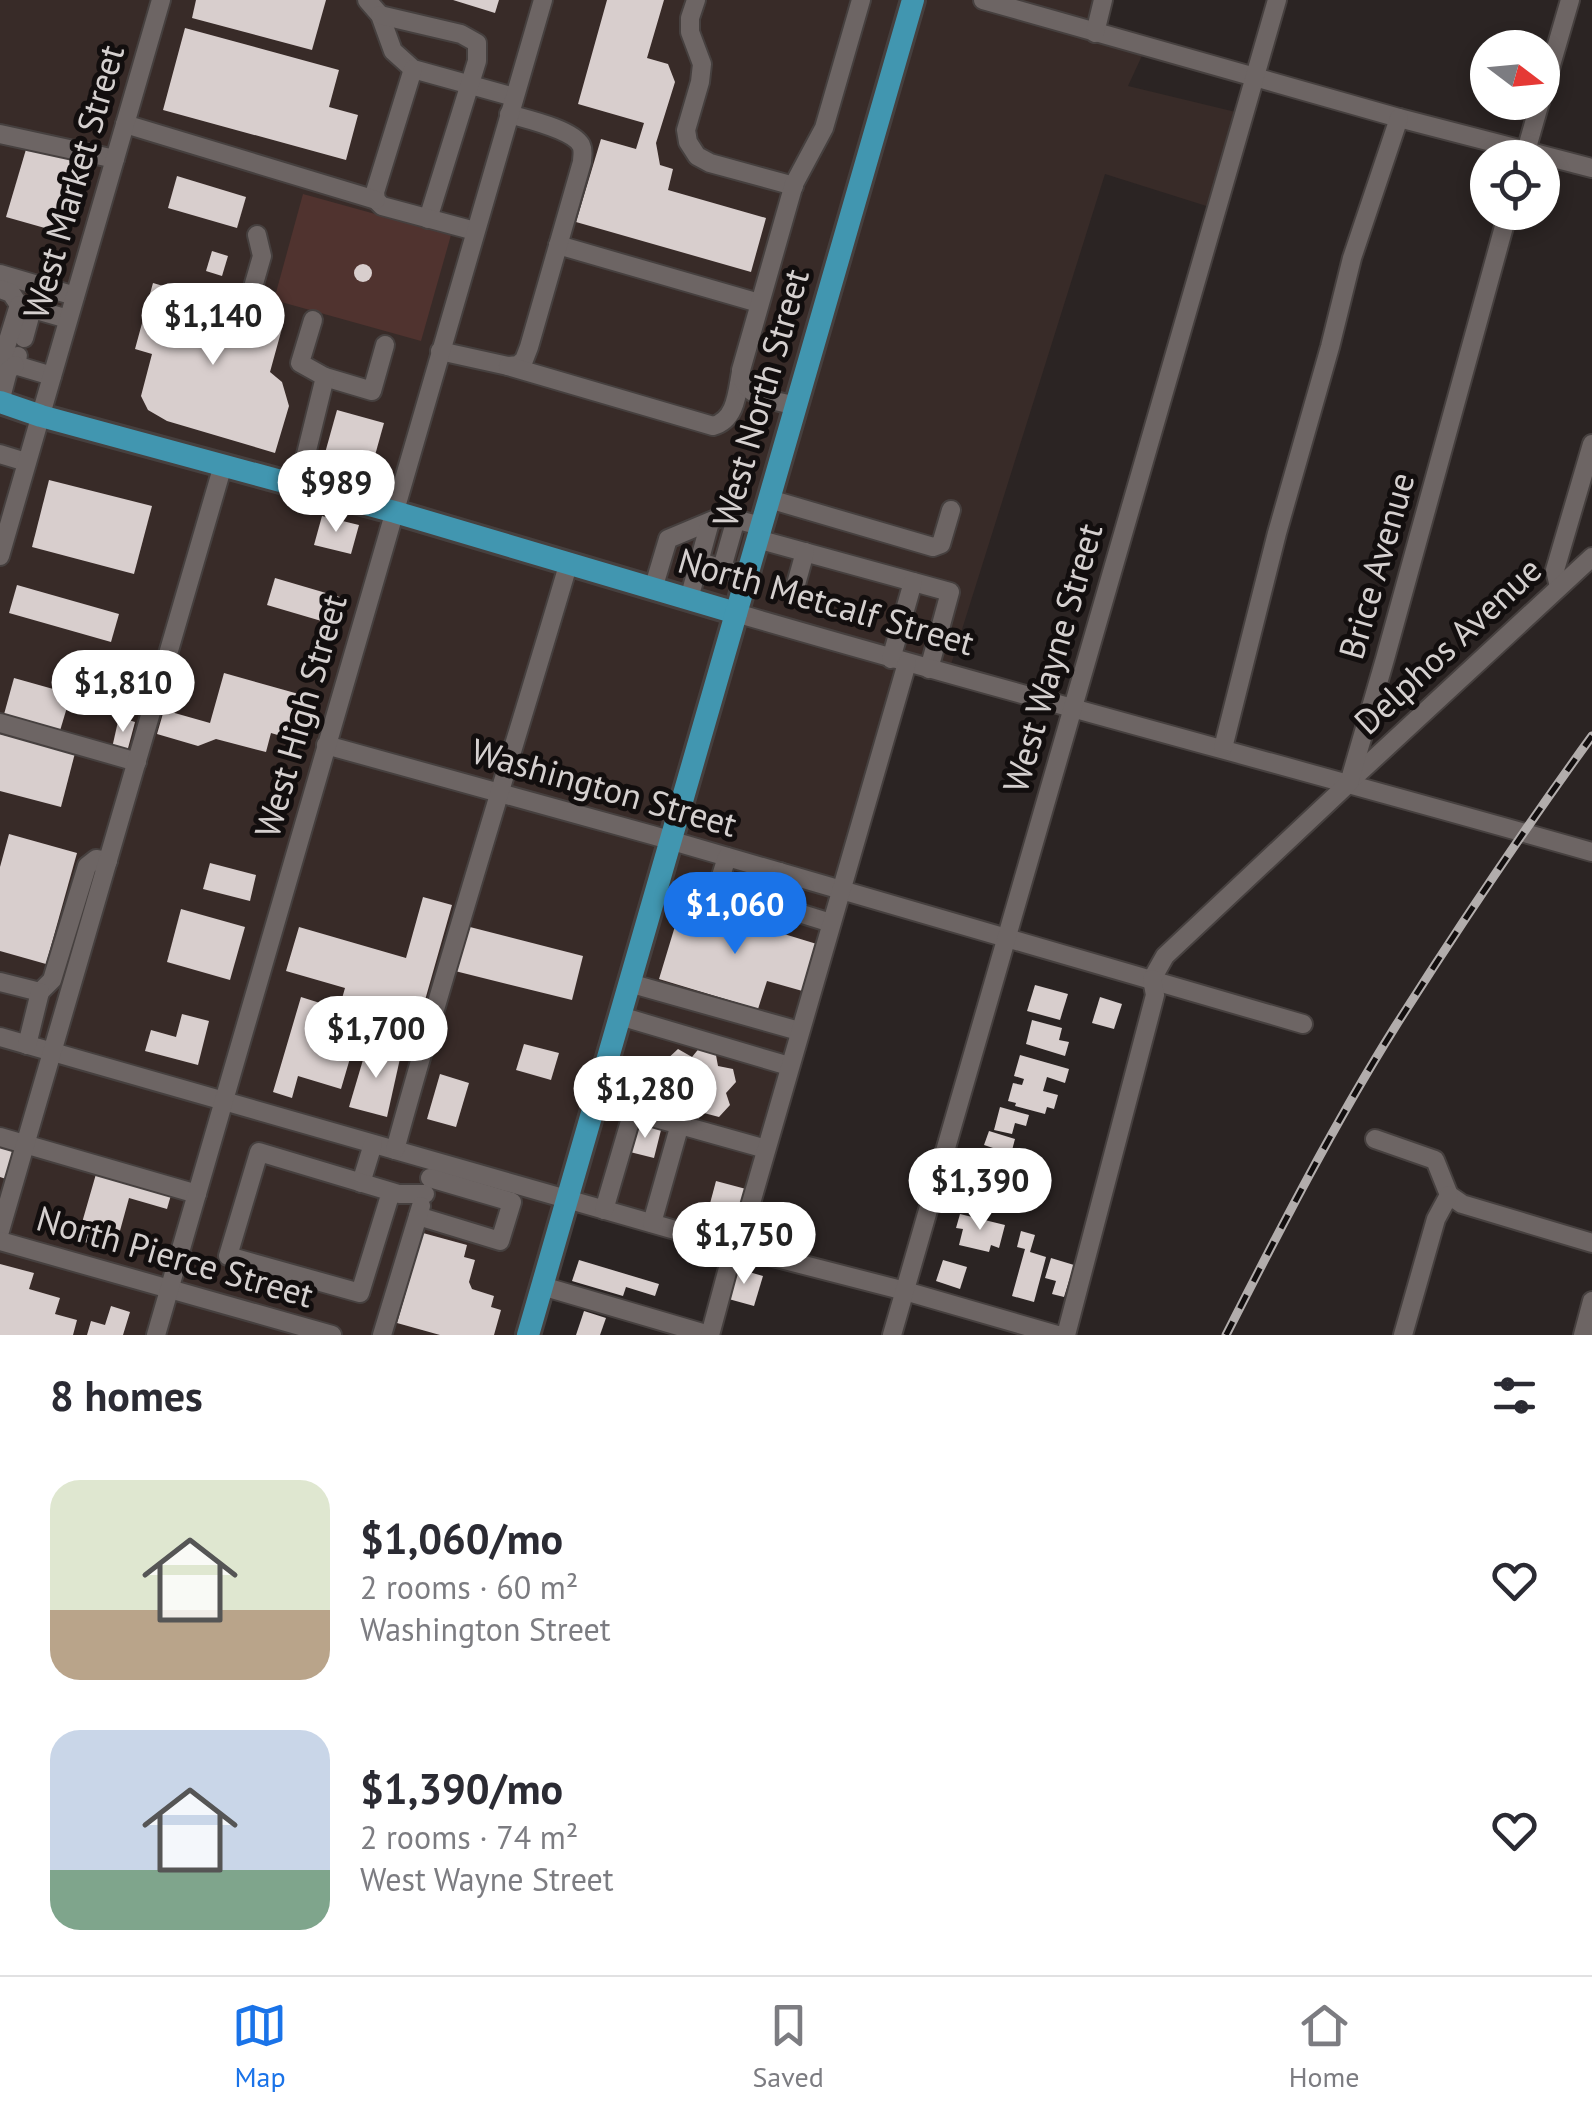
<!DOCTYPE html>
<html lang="en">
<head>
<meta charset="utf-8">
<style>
	body { margin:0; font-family:"PT Sans",sans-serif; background:#f2f2f3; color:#2b2b33; height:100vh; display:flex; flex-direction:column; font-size:38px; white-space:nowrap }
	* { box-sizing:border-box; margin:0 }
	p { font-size:32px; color:#7c7c81 }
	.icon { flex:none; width:55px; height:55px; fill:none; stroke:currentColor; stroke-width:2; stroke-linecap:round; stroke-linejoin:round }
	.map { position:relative; height:1335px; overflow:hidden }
	.side { display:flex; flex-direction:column; background:#fff; flex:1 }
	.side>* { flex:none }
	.needle { width:65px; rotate:106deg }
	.fabs { position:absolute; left:1470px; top:30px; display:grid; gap:20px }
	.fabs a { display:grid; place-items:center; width:90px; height:90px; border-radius:50%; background:#fff; box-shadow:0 5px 15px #0003; font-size:50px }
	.price { position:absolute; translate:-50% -85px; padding:0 22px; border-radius:35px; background:#fff; color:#222; font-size:32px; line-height:65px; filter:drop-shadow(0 2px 5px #0008) }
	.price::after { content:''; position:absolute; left:50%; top:60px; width:30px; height:22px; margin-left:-15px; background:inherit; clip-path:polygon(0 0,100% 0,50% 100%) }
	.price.current { background:#1a73e8; color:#fff }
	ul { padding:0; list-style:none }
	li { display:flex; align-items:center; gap:30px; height:250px; padding:0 50px }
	li span { display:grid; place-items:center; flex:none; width:280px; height:200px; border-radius:30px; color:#555 }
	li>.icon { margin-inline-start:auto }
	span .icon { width:120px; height:120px; fill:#fffc; stroke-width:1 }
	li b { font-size:42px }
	h2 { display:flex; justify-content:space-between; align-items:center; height:120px; padding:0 50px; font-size:42px }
	.menu { display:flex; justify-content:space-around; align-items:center; height:140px; border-top:2px solid #e1e1e2; background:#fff; font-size:28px; color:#7c7c81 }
	.menu a { display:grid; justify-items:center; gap:5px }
	.menu .current { color:#1a73e8 }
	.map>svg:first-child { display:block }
</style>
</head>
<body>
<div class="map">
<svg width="1592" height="1335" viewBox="0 0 1592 1335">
	<rect width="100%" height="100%" fill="#2b2423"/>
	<polygon fill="#382b28" points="0,0 1103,0 1096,33 1146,47 1128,86 1244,114 1216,209 1105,174 948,674 911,664 738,1248 567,1199 528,1335 0,1335"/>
	<polygon fill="#50332f" points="303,194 451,235 421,341 274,300"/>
	<g fill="#d8cecd">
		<polygon points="196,0 326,0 312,50 192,18"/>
		<polygon points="453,0 499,0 495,13"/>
		<polygon points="607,0 664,0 647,58 668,64 675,82 656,143 660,165 673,169 668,190 766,218 751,272 576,222 601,139 636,149 644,123 578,104"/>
		<polygon points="185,28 339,70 329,107 358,115 346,160 163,110"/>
		<polygon points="27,146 80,161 59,232 6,217"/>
		<polygon points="177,176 246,197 237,228 168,208"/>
		<polygon points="212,251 228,256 222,276 206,271"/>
		<circle cx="363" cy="273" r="9"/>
		<polygon points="153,283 284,321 270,372 282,382 289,406 275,453 167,421 148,410 141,396 152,354 135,349"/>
		<polygon points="337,410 384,423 367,484 320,471"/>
		<polygon points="49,480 152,506 134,574 32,547"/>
		<polygon points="322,516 359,525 351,554 314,545"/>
		<polygon points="275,578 343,598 335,625 267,605"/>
		<polygon points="17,585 119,614 111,642 9,613"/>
		<polygon points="224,673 313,698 301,742 271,733 266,752 216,739 198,746 157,734 164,710 210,723"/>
		<polygon points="14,678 71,694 59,734 3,718"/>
		<polygon points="119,717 135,722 127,752 112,748"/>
		<polygon points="0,734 75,753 61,807 0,791"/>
		<polygon points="9,834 77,853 46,964 0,951 0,867"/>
		<polygon points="210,863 256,875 250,901 203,889"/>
		<polygon points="423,897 452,905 414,1039 360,1024 341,1089 298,1076 292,1098 273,1092 301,997 339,1009 345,988 286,971 299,927 406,958"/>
		<polygon points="682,903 820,945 806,992 767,981 758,1009 659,979"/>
		<polygon points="181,909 245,927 230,980 167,962"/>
		<polygon points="466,926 583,956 572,1000 455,971"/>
		<polygon points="1035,985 1068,994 1060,1020 1027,1011"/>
		<polygon points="1100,997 1122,1004 1114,1029 1092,1023"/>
		<polygon points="182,1014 209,1021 198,1065 145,1051 151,1030 176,1037"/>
		<polygon points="1032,1020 1062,1028 1059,1040 1069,1042 1065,1056 1026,1044"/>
		<polygon points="368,1043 401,1054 387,1117 349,1107"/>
		<polygon points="524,1044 559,1053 551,1080 516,1070"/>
		<polygon points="701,1046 715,1050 718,1066 733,1069 736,1082 726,1093 730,1105 719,1117 704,1113 695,1122 680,1118 677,1104 665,1102 659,1086 669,1078 664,1062 678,1049 692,1057"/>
		<polygon points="1020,1055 1069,1069 1065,1083 1047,1077 1043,1091 1058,1095 1054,1109 1047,1107 1045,1114 1015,1106 1016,1103 1008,1101 1013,1083 1022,1085 1024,1079 1014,1076"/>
		<polygon points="440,1074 469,1083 456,1127 427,1119"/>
		<polygon points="1000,1107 1029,1115 1026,1126 1015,1123 1012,1134 994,1130"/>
		<polygon points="637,1123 661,1130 654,1158 630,1152"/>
		<polygon points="989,1131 1015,1139 1011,1154 984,1145"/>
		<polygon points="0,1146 14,1150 6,1179 0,1177"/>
		<polygon points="984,1149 1020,1159 1016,1173 980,1163"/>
		<polygon points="96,1174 171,1195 167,1209 129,1198 118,1238 102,1233 98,1246 77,1240"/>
		<polygon points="716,1181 746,1189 739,1219 708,1211"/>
		<polygon points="976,1181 1008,1189 1002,1210 970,1201"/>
		<polygon points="960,1214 1005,1225 999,1248 991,1245 989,1252 959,1245 963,1229 956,1228"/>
		<polygon points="1021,1231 1035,1235 1030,1252 1046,1257 1034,1302 1012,1296 1025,1249 1017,1247"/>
		<polygon points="423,1233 467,1245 464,1257 475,1260 469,1282 472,1289 494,1296 491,1307 501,1310 494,1335 440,1335 397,1323"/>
		<polygon points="1051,1258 1074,1265 1064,1297 1052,1294 1056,1281 1045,1278"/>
		<polygon points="579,1260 659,1284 655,1296 626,1287 623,1296 572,1281"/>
		<polygon points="943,1260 967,1267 960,1289 936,1281"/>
		<polygon points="0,1264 34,1273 29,1289 60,1298 55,1314 77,1320 73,1335 0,1335"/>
		<polygon points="735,1268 763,1276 754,1306 725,1298"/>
		<polygon points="111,1306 130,1312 123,1335 87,1335 91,1321 105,1325"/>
		<polygon points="584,1311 606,1318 600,1335 576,1335"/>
	</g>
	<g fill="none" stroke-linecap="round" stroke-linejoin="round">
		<polyline stroke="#443e3d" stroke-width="18" stroke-dasharray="18 9" stroke-linecap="butt" points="678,555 694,560"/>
		<defs>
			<g id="minor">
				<polyline points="367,0 380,15 393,51 413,69 514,97"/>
				<polyline points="696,0 690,18 690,32 702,64 700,82 686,130 688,142 697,156 710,163 794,186"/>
				<polyline points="983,0 1399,118 1592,168"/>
				<polyline points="380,15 461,34 477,43 477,61 428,219"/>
				<polyline points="1095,33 1103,0"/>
				<polyline points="413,69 375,192 376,200 382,206 475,231"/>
				<polyline points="1542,96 1570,0"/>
				<polyline points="125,124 376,200"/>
				<polyline points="0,134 115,159"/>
				<polyline points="1524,158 1540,102"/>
				<polyline points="558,245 759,303"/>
				<polyline points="0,274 75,296"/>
				<polyline points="0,289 11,293 19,305"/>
				<polyline points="249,301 262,256 257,235"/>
				<polyline points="24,338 32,309"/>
				<path d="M440,351L508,366L518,365L524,360L529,347L582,162C582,156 584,151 581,145C572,129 526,119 509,114"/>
				<polyline points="18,356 15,365 52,376"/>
				<polyline points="0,366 19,305 68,319"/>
				<path d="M508,366L713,426C736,420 737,393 741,372"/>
				<polyline points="325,377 372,391 385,345"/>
				<polyline points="0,402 8,371 15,365"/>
				<path d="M796,406C774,400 742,398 741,370L794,184L824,128L861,0"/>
				<polyline points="0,454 26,462"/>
				<polyline points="298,487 325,377 300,363 313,320"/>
				<polyline points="769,499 933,547 941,544 951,510"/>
				<polyline points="757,539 950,592 929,669"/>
				<polyline points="0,556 161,0"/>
				<polyline points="694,560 746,576"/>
				<polyline points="722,568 736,519"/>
				<polyline points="1559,587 1555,570 1592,444"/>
				<polyline points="653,589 668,539 723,516 761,526"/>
				<polyline points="793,595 805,552"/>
				<polyline points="689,599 710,522"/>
				<path d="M736,613C1020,696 1307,771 1592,852"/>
				<polyline points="891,659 913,582"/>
				<polyline points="0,723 137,762"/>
				<polyline points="326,745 652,835 1303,1024"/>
				<polyline points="1223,748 1277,533 1330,347 1352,258 1399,118"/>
				<polyline points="1349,782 1592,557"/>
				<polyline points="727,857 717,889 770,904 780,872"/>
				<polyline points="770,904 831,923"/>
				<polyline points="1152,979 1165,956 1349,783 1385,659 1508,212"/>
				<polyline points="0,982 40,992 52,980 87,866 96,859 108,861"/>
				<polyline points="629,983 799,1031"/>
				<polyline points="620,1016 789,1066"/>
				<polyline points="0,1037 738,1248 905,1291 1057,1335"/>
				<polyline points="27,1045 40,992"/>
				<polyline points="595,1101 766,1149"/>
				<polyline points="0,1137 197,1194"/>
				<polyline points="1375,1139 1435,1160 1449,1195 1462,1204 1592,1243"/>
				<path d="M395,1150C449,953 511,758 569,562"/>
				<polyline points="361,1183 373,1144"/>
				<polyline points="391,1192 360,1293 228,1256 259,1152 399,1194 425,1194"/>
				<polyline points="604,1210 633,1111"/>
				<polyline points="418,1216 500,1241 512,1202 430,1178"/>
				<polyline points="652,1223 680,1124"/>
				<polyline points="0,1231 223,465"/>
				<polyline points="0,1241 332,1335"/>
				<polyline points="738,1248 907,663"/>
				<polyline points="542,1286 709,1335"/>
				<polyline points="156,1335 543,0"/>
				<polyline points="382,1335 421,1206"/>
				<polyline points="710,1335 734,1246"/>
				<polyline points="892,1335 1277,0"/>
				<polyline points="1066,1335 1155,995 1152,979"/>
				<polyline points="1403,1335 1436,1219 1449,1195"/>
				<polyline points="1583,1335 1592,1301"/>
			</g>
			<g id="major">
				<polyline points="0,402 41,416 395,512 736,613"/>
				<polyline points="528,1335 913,0"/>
			</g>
		</defs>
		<use href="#minor" stroke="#46403f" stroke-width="22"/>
		<use href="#major" stroke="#46403f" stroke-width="28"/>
		<use href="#minor" stroke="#6d6564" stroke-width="18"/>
		<use href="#major" stroke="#4196b0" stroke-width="22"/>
		<defs>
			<path id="rail" d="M1226,1335C1279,1231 1333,1126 1395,1027C1458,928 1523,831 1592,736"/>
		</defs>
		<use href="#rail" stroke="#b2adac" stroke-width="9"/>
		<use href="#rail" stroke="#120e0e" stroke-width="5" stroke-dasharray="15" stroke-linecap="butt"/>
	</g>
	<g text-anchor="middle" stroke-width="10" stroke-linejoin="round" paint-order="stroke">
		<g font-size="35" fill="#d5d0cf" stroke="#120e0e">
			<text transform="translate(74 182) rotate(-74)" y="12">West Market Street</text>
			<text transform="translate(761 398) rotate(-74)" y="12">West North Street</text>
			<text transform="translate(1377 566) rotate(-74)" y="12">Brice Avenue</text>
			<text transform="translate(826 602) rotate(16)" y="12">North Metcalf Street</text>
			<text transform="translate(1448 646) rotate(-43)" y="12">Delphos Avenue</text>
			<text transform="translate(1053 658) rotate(-74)" y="12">West Wayne Street</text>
			<text transform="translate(301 716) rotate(-74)" y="12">West High Street</text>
			<text transform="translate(604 788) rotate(16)" y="12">Washington Street</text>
			<text transform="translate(175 1257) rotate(16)" y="12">North Pierce Street</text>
		</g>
	</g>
</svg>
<div class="fabs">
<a><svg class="needle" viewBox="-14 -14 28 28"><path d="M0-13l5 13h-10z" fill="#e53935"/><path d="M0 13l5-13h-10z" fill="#7c7c81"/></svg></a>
<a><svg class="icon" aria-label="locate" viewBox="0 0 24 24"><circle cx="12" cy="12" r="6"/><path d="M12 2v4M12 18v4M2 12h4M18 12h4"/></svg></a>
</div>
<b class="price" style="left:213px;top:368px">$1,140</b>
<b class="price" style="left:336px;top:535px">$989</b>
<b class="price" style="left:123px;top:735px">$1,810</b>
<b class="price current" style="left:735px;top:957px">$1,060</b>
<b class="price" style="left:376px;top:1081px">$1,700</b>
<b class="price" style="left:645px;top:1141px">$1,280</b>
<b class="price" style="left:980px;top:1233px">$1,390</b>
<b class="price" style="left:744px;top:1287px">$1,750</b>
</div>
<section class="side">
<h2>8 homes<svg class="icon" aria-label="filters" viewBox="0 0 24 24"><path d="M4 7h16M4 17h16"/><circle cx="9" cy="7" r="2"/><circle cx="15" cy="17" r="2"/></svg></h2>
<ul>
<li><span style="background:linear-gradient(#dfe7d0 65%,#b9a48a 0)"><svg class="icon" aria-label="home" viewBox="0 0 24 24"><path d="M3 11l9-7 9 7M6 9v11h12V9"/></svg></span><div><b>$1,060/mo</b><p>2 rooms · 60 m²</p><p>Washington Street</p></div><svg class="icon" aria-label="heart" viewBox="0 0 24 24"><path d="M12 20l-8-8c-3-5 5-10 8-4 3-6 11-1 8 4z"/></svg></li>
<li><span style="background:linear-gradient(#c9d6e8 70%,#7fa58c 0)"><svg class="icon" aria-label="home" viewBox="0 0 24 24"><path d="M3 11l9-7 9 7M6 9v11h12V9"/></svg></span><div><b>$1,390/mo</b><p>2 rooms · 74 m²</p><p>West Wayne Street</p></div><svg class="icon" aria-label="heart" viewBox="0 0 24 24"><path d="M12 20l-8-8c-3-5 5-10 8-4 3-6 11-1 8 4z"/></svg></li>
</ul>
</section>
<nav class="menu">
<a class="current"><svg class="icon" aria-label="map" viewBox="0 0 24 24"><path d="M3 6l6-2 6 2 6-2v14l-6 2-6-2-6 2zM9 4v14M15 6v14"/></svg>Map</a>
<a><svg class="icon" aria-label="saved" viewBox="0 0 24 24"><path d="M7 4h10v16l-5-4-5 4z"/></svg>Saved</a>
<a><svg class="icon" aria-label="home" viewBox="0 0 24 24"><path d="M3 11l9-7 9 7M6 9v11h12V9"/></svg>Home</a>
</nav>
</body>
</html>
